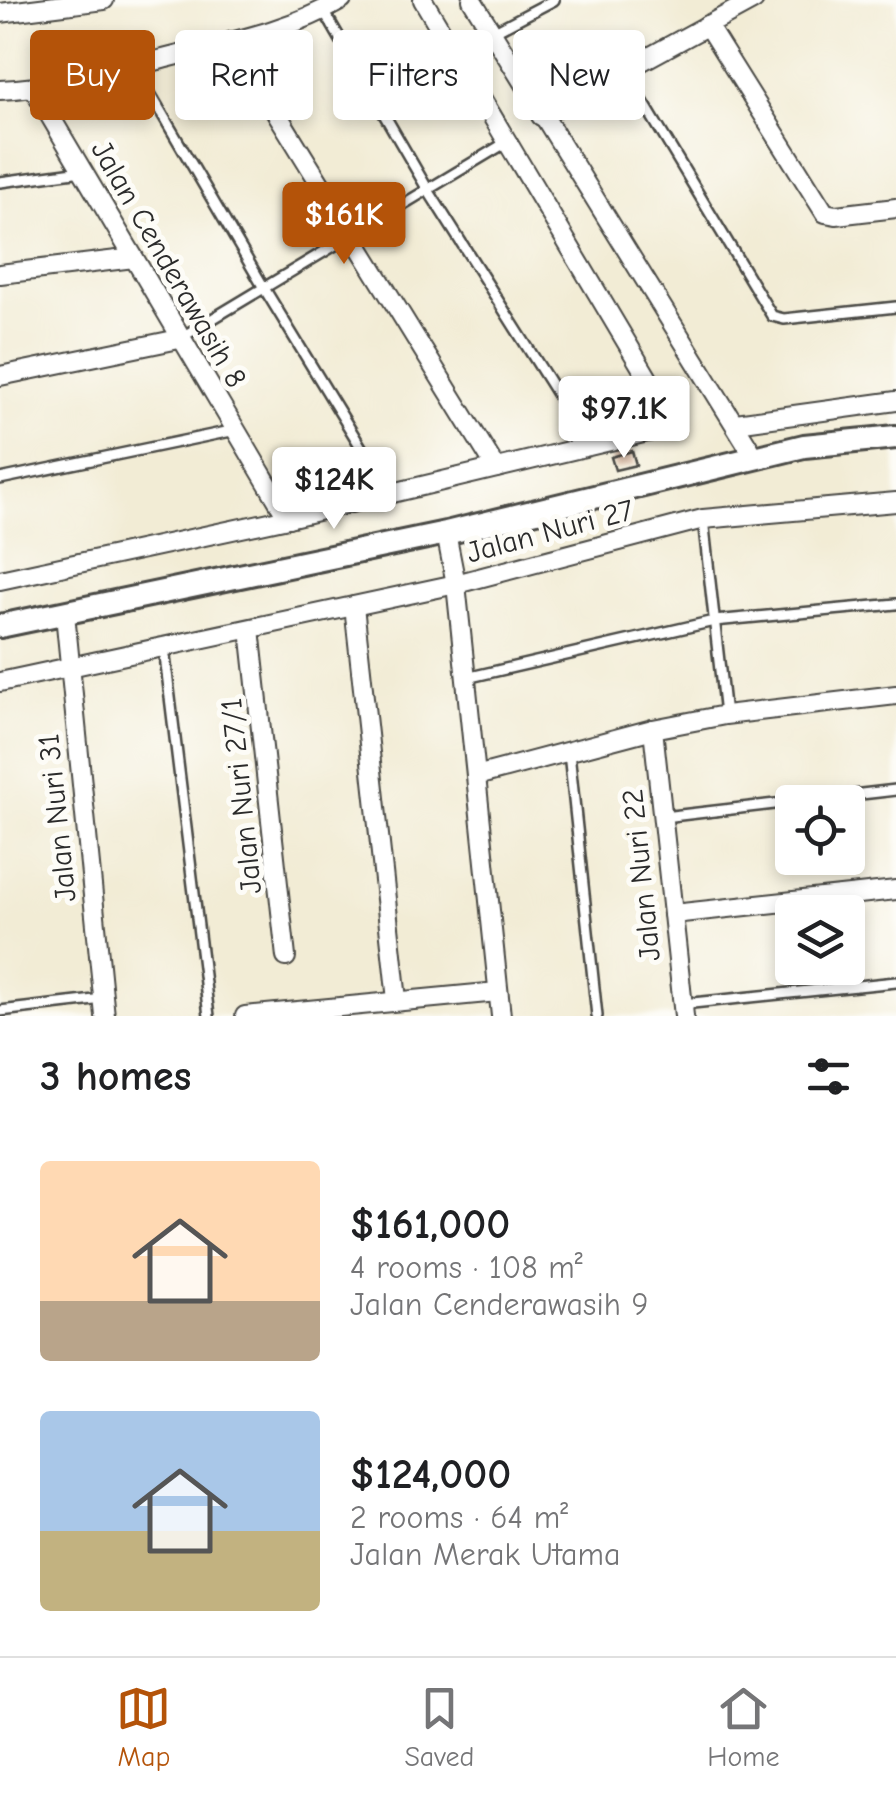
<!DOCTYPE html>
<html lang="en">
<head>
<meta charset="utf-8">
<style>
	body { margin:0; font-family:"Comic Neue",sans-serif; background:#f6f6f6; color:#202124; height:100vh; display:flex; flex-direction:column; font-size:38px; white-space:nowrap }
	* { box-sizing:border-box; margin:0 }
	p { font-size:32px; color:#757577 }
	.icon { flex:none; width:55px; height:55px; fill:none; stroke:currentColor; stroke-width:2; stroke-linecap:round; stroke-linejoin:round }
	.map { position:relative; height:1016px; overflow:hidden }
	.side { display:flex; flex-direction:column; background:#fff; flex:1 }
	.side>* { flex:none }
	.hud { position:absolute; left:30px; top:30px; width:838px; height:90px; display:flex; gap:20px }
	.controls { position:absolute; left:775px; top:785px; display:grid; gap:20px }
	.controls a { display:grid; place-items:center; width:90px; height:90px; border-radius:10px; background:#fff; box-shadow:0 5px 15px #0003; font-size:50px }
	.price { position:absolute; translate:-50% -85px; padding:0 22px; border-radius:10px; background:#fff; color:#222; font-size:32px; line-height:65px; filter:drop-shadow(0 2px 5px #0008) }
	.price::after { content:''; position:absolute; left:50%; top:60px; width:30px; height:22px; margin-left:-15px; background:inherit; clip-path:polygon(0 0,100% 0,50% 100%) }
	.price.active { background:#b45309; color:#fff }
	ul { padding:0; list-style:none }
	li { display:flex; align-items:center; gap:30px; height:250px; padding:0 40px }
	li span { display:grid; place-items:center; flex:none; width:280px; height:200px; border-radius:10px; color:#555 }
	li>.icon { margin-inline-start:auto }
	span .icon { width:120px; height:120px; fill:#fffc; stroke-width:1 }
	li b { font-size:42px }
	h2 { display:flex; justify-content:space-between; align-items:center; height:120px; padding:0 40px; font-size:42px }
	.pill { padding:0 35px; border-radius:10px; background:#fff; box-shadow:0 5px 15px #0003; font-size:35px; line-height:90px }
	.pill.active { background:#b45309; color:#fff }
	.menu { display:flex; justify-content:space-around; align-items:center; height:140px; border-top:2px solid #e0e0e0; background:#fff; font-size:28px; color:#757577 }
	.menu a { display:grid; justify-items:center; gap:5px }
	.menu .active { color:#b45309 }
	.map>svg:first-child { display:block }
</style>
</head>
<body>
<div class="map">
<svg width="896" height="1016" viewBox="0 0 896 1016">
	<rect width="100%" height="100%" fill="#fdfcf7"/>
	<filter id="ink" filterUnits="userSpaceOnUse"><feTurbulence type="fractalNoise" baseFrequency=".01" numOctaves="2"/><feDisplacementMap in="SourceGraphic" scale="20" xChannelSelector="R" yChannelSelector="G"/><feConvolveMatrix kernelMatrix="1 2 1 2 8 2 1 2 1" color-interpolation-filters="sRGB"/></filter>
	<filter id="wash" filterUnits="userSpaceOnUse"><feTurbulence type="fractalNoise" baseFrequency=".0048" numOctaves="4" result="noise"/><feDisplacementMap in="SourceGraphic" scale="40" xChannelSelector="R" yChannelSelector="G"/><feGaussianBlur stdDeviation="2.25" result="paint"/><feColorMatrix in="noise" values="0 0 0 0 0 0 0 0 0 0 0 0 0 0 0 0 0 1.4 0 .05"/><feComposite in="paint" operator="in"/></filter>
	<g filter="url(#wash)">
		<rect width="100%" height="100%" fill="#f2ecd5"/>
		<g id="blocks">
			<polygon fill="#d8ae92" points="632,451 636,465 615,470 611,457"/>
		</g>
	</g>
	<g filter="url(#ink)">
		<use href="#blocks" fill-opacity="0" stroke="#494844" stroke-width="2.5"/>
		<g fill="none" stroke-linecap="round" stroke-linejoin="round">
			<defs>
				<g id="service">
					<polyline points="324,11 428,190 590,446"/>
					<polyline points="491,33 554,0"/>
					<polyline points="134,66 264,288 389,493"/>
					<polyline points="624,70 772,316 784,319 896,307"/>
					<polyline points="0,182 82,171"/>
					<polyline points="182,337 507,142"/>
					<polyline points="0,479 236,430"/>
					<polyline points="703,519 725,715"/>
					<polyline points="164,648 209,1016"/>
					<polyline points="466,678 714,621 896,604"/>
					<polyline points="569,753 597,1016"/>
					<polyline points="663,817 896,790"/>
					<polyline points="683,1004 896,982"/>
					<polyline points="0,1011 103,999"/>
				</g>
				<g id="minor">
					<polyline points="472,0 756,459"/>
					<polyline points="0,13 104,0"/>
					<polyline points="707,25 825,213 836,215 896,208"/>
					<polyline points="232,41 496,468"/>
					<polyline points="34,89 288,518"/>
					<path d="M0,90C54,88 107,73 159,60C220,44 288,32 342,0"/>
					<polyline points="541,116 754,0"/>
					<polyline points="0,274 134,258"/>
					<polyline points="0,376 179,339"/>
					<polyline points="736,423 896,401"/>
					<polyline points="446,533 456,584 501,1016"/>
					<polyline points="0,580 288,518 656,430 666,421 665,407 423,0"/>
					<polyline points="354,606 397,1000"/>
					<polyline points="65,614 105,1016"/>
					<polyline points="250,629 286,957"/>
					<polyline points="0,682 456,584 703,519 896,502"/>
					<polyline points="653,729 684,1016"/>
					<polyline points="476,776 653,729 725,715 896,695"/>
					<polyline points="673,914 896,890"/>
					<polyline points="245,1016 498,992"/>
				</g>
				<polyline id="tertiary" points="0,626 446,533 804,446 896,437"/>
			</defs>
			<use href="#service" stroke="#494844" stroke-width="14"/>
			<use href="#minor" stroke="#494844" stroke-width="22"/>
			<use href="#tertiary" stroke="#494844" stroke-width="28"/>
			<use href="#service" stroke="#fff" stroke-width="9"/>
			<use href="#minor" stroke="#fff" stroke-width="18"/>
			<use href="#tertiary" stroke="#fff" stroke-width="22"/>
		</g>
	</g>
	<g text-anchor="middle" stroke-width="10" stroke-linejoin="round" paint-order="stroke">
		<g font-size="30" fill="#2b2b2b" stroke="#fdfcf7">
			<text transform="translate(169 264) rotate(60)" y="10">Jalan Cenderawasih 8</text>
			<text transform="translate(550 531) rotate(-15)" y="10">Jalan Nuri 27</text>
			<text transform="translate(241 796) rotate(-96)" y="10">Jalan Nuri 27/1</text>
			<text transform="translate(57 818) rotate(-96)" y="10">Jalan Nuri 31</text>
			<text transform="translate(641 875) rotate(-96)" y="10">Jalan Nuri 22</text>
		</g>
	</g>
</svg>
<div class="controls">
<a><svg class="icon" aria-label="locate" viewBox="0 0 24 24"><circle cx="12" cy="12" r="6"/><path d="M12 2v4M12 18v4M2 12h4M18 12h4"/></svg></a>
<a><svg class="icon" aria-label="layers" viewBox="0 0 24 24"><path d="M12 4l9 5-9 5-9-5zM3 14l9 5 9-5"/></svg></a>
</div>
<b class="price active" style="left:344px;top:267px">$161K</b>
<b class="price" style="left:624px;top:461px">$97.1K</b>
<b class="price" style="left:334px;top:532px">$124K</b>
<div class="hud">
<a class="pill active">Buy</a>
<a class="pill">Rent</a>
<a class="pill">Filters</a>
<a class="pill">New</a>
</div>
</div>
<section class="side">
<h2>3 homes<svg class="icon" aria-label="filters" viewBox="0 0 24 24"><path d="M4 7h16M4 17h16"/><circle cx="9" cy="7" r="2"/><circle cx="15" cy="17" r="2"/></svg></h2>
<ul>
<li><span style="background:linear-gradient(#ffd9b3 70%,#b9a48a 0)"><svg class="icon" aria-label="home" viewBox="0 0 24 24"><path d="M3 11l9-7 9 7M6 9v11h12V9"/></svg></span><div><b>$161,000</b><p>4 rooms · 108 m²</p><p>Jalan Cenderawasih 9</p></div></li>
<li><span style="background:linear-gradient(#a9c7e8 60%,#c2b280 0)"><svg class="icon" aria-label="home" viewBox="0 0 24 24"><path d="M3 11l9-7 9 7M6 9v11h12V9"/></svg></span><div><b>$124,000</b><p>2 rooms · 64 m²</p><p>Jalan Merak Utama</p></div></li>
</ul>
</section>
<nav class="menu">
<a class="active"><svg class="icon" aria-label="map" viewBox="0 0 24 24"><path d="M3 6l6-2 6 2 6-2v14l-6 2-6-2-6 2zM9 4v14M15 6v14"/></svg>Map</a>
<a><svg class="icon" aria-label="saved" viewBox="0 0 24 24"><path d="M7 4h10v16l-5-4-5 4z"/></svg>Saved</a>
<a><svg class="icon" aria-label="home" viewBox="0 0 24 24"><path d="M3 11l9-7 9 7M6 9v11h12V9"/></svg>Home</a>
</nav>
</body>
</html>
